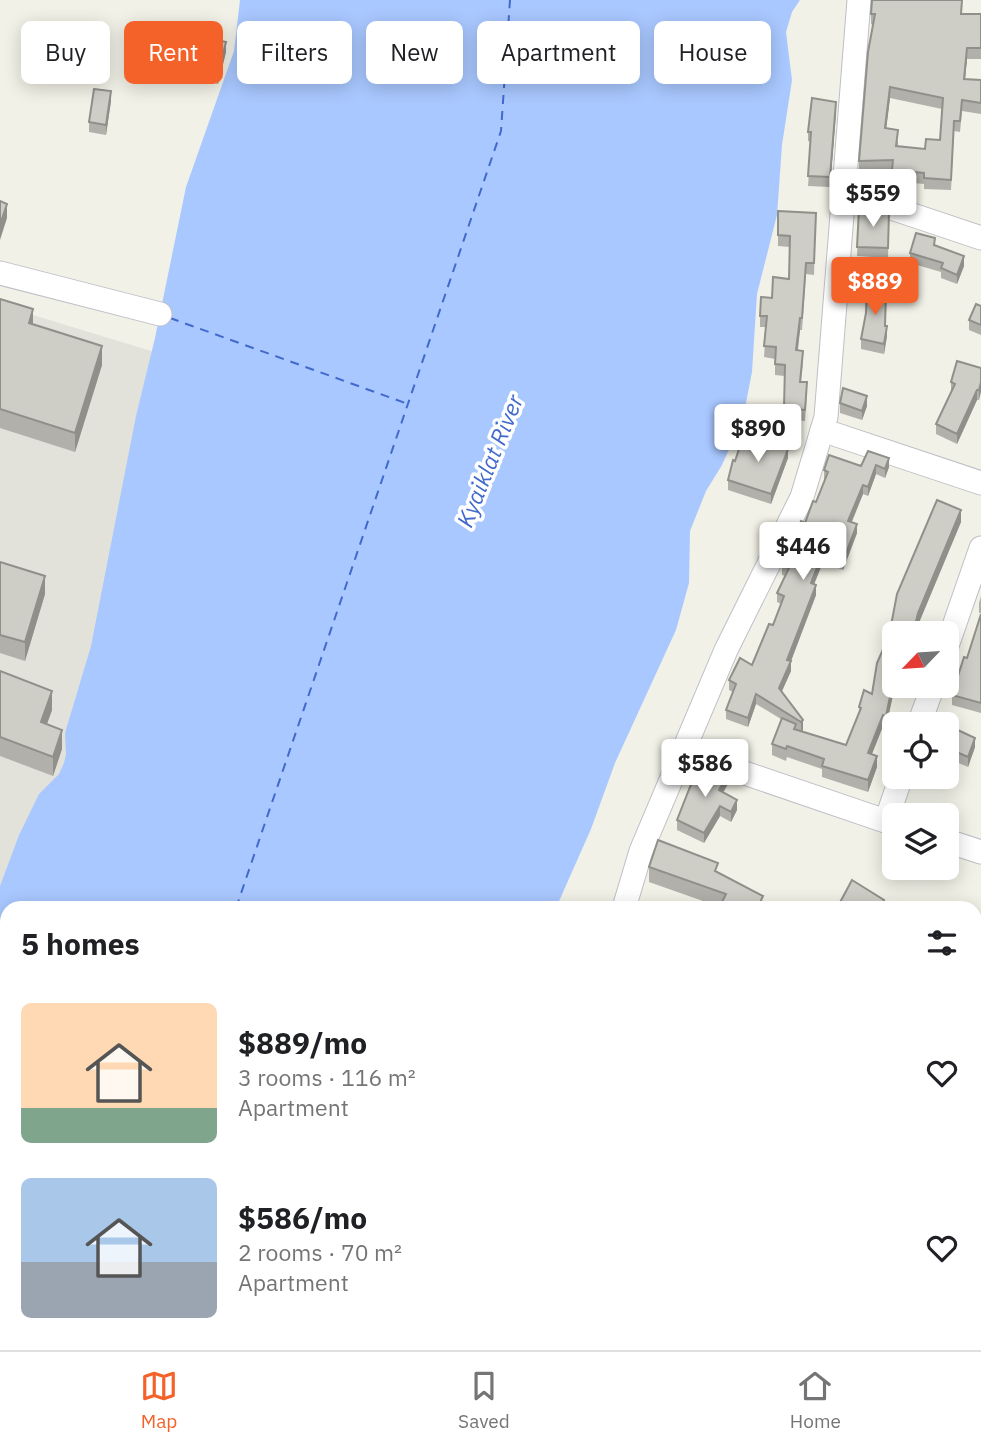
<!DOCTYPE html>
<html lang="en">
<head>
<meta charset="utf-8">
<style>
	body { margin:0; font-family:"IBM Plex Sans",sans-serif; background:#f2f2f2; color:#202124; height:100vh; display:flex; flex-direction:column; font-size:26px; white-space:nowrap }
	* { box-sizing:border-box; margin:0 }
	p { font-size:23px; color:#757577 }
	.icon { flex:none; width:38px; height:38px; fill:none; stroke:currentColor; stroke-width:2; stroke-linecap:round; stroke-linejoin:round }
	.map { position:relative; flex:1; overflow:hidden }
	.panel { position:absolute; left:0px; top:901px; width:982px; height:450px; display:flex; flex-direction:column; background:#fff; border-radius:21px 21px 0 0; box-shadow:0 4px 18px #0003 }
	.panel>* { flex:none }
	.hud { position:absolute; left:21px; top:21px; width:940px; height:63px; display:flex; gap:14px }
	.needle { width:46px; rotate:245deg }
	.buttons { position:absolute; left:882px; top:621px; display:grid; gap:14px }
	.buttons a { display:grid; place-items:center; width:77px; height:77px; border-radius:10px; background:#fff; box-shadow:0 4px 18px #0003; font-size:35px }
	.price { position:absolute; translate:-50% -60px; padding:0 16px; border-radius:7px; background:#fff; color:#222; font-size:23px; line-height:46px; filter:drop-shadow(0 2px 4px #0008) }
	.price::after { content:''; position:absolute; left:50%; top:42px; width:21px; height:16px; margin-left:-10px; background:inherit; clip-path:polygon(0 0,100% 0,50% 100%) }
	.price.current { background:#f56229; color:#fff }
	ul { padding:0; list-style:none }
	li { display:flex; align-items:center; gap:21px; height:175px; padding:0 21px }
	li span { display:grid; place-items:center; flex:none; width:196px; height:140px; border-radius:10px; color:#555 }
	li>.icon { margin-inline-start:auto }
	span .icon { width:84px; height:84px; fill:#fffc; stroke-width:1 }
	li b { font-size:30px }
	h2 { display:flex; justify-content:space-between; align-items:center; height:84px; padding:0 21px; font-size:30px }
	.tag { padding:0 24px; border-radius:10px; background:#fff; box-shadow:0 4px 18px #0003; font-size:24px; line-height:63px }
	.tag.current { background:#f56229; color:#fff }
	.tab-bar { display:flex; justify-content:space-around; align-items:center; height:98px; border-top:2px solid #e0e0e0; background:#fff; font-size:19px; color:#757577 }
	.tab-bar a { display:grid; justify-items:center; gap:4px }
	.tab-bar .current { color:#f56229 }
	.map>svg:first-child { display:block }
</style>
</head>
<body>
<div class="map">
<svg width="981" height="1350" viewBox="0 0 981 1350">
	<rect width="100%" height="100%" fill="#f1f1e7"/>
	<polygon fill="#e2e2db" points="0,305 194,364 98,726 7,908 0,966"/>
	<polygon fill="#a9c8ff" points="240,0 800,0 792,12 786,32 792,80 782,145 777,215 757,294 752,372 743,418 722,465 706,491 690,531 689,583 676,630 615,763 591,829 556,908 7,908 7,1344 407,1344 406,1350 0,1350 0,886 19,835 39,794 59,774 64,763 66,754 65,733 91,646 136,416 155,338 186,187 234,51"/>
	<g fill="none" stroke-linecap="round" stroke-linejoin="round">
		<g stroke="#4269cc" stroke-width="2" stroke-dasharray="9 7" stroke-linecap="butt">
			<polyline points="170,318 408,404"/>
			<polyline points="236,908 501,131 510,0"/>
			<polyline points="86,1350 88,1344"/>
		</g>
		<defs>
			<g id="minor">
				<polyline points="844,192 981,238"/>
				<polyline points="0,273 160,314"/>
				<polyline points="822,430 981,483"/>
				<polyline points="947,646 981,548"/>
				<polyline points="919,724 933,686"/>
				<polyline points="683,752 894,824"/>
				<polyline points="886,821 901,777"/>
				<polyline points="947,841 981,852"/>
				<polyline points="624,908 641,851 726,650 802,497 826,417 859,0"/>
				<polyline points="975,1184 981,1186"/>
				<polyline points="607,1344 619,1350"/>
				<polyline points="478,1350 480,1344"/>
				<polyline points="739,1350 741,1344"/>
			</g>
			<g id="major">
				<polyline points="975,1082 981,1064"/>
				<polyline points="884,1350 886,1344"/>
			</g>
		</defs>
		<use href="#minor" stroke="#bebfc6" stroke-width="25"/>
		<use href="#major" stroke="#fbee56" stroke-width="31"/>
		<use href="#minor" stroke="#fff" stroke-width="23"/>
		<use href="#major" stroke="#fcffae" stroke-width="28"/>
	</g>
	<g fill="#b1b0aa" fill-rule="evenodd">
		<path d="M871,14H981V59H967L965,79L981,80V114L962,111L960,132L954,131L951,190L924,189V184L892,181V171H859V161L873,25L871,24ZM890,98L942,109L940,140L925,149L898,147V141L886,128Z"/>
		<polygon points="226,52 218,84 182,75 182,65"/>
		<polygon points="111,101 106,135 89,132 89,122"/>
		<polygon points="836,112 830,187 808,186 811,142 808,141 808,132"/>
		<polygon points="859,209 889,212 888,258 857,256"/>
		<polygon points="778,211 816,213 814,275 806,274 802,330 800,330 798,350 803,362 801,382 807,393 805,421 784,419 785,376 775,375 775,359 764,357 766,327 760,327 760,316 772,298 789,279 790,247 778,246"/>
		<polygon points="935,246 964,266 957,284 941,278 941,272 910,263 910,253"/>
		<polygon points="0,299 33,324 102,365 75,452 0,428"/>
		<polygon points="981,306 981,335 969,330 969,320"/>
		<polygon points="885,326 887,336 884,354 861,349 861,339"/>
		<polygon points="981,368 979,400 977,400 957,444 936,434 936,424 951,392 951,382"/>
		<polygon points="840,403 867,406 862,420 840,413"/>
		<polygon points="868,451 889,458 889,467 885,478 876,474 868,496 863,494 852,522 857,524 857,533 843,570 823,562 814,584 816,585 816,595 791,661 791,671 781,692 803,720 803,730 801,732 846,745 859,713 859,707 864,690 872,694 877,663 889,636 897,594 937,500 961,510 961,522 918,625 916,634 894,634 895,686 886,727 883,726 872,754 877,756 877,767 868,792 822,777 822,769 787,757 786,761 772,755 772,744 781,719 756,704 748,727 726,719 726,710 733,692 729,690 729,680 740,658 752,665 769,624 773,625 781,604 777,602 777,593 785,576 782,575 782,565 801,521 805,523 813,501 816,502 825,480 824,480 824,470 829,455 861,466"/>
		<polygon points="788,458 771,504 728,490 728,480 735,461"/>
		<polygon points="0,562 45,594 25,661 0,653"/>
		<polygon points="981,596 981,613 979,613 979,603"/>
		<polygon points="981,614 981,713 952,705 952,695 967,658"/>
		<polygon points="0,671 52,710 47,724 62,749 53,776 0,756"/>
		<polygon points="947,725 975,747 968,767 947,758"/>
		<polygon points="729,782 723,792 737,810 731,822 720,816 704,843 677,830 677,820"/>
		<polygon points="649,867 718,872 763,907 720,907 649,882"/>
		<polygon points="975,1138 981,1140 981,1165 975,1163"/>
		<polygon points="975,1198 981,1200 981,1231 975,1229"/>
		<polygon points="975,1261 981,1263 981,1286 975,1284"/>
		<polygon points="415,1344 466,1344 463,1350 415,1350"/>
		<polygon points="502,1344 542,1344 540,1350 499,1350"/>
		<polygon points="673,1344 710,1344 707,1350 682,1350 673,1346"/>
	</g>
	<g fill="#90908b">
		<polygon points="226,42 226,52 218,84 218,74"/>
		<polygon points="967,48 967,59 964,89 964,79"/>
		<polygon points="890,87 890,98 885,139 885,128"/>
		<polygon points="111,91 111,101 106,135 106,125"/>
		<polygon points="836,102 836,112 830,187 830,177"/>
		<polygon points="7,204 7,218 0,240 0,225"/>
		<polygon points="964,256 964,266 957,284 957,275"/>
		<polygon points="33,309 33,328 29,323"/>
		<polygon points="800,318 800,330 796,362 796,350"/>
		<polygon points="887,326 887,336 884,354 884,344"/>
		<polygon points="102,346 102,365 75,452 75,433"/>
		<polygon points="981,382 981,392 979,400 979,390"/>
		<polygon points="977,390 977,400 957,444 957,434"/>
		<polygon points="867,396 867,406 862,420 862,411"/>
		<polygon points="788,449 788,458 771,504 771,494"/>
		<polygon points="889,458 889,467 885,478 885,469"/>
		<polygon points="876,465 876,474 868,496 868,487"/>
		<polygon points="863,485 863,494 848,530 848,521"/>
		<polygon points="961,510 961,522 918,625 916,634 913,634 918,613"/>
		<polygon points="857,524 857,533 843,570 843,561"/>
		<polygon points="823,552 823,562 811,592 811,583"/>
		<polygon points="45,576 45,594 25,661 25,642"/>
		<polygon points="816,585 816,595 791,661 791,671 779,698 779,688 787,660"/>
		<polygon points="894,677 895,686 886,727 886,716"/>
		<polygon points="52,691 52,710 41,740 41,722"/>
		<polygon points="756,694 756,704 748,727 748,718"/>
		<polygon points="883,715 883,726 868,764 868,753"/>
		<polygon points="803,720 803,730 801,732 801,722"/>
		<polygon points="62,730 62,749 53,776 53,757"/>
		<polygon points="975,738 975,747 968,767 968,757"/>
		<polygon points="877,756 877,767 868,792 868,780"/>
		<polygon points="729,772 729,782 719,800 719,790"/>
		<polygon points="737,800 737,810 731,822 731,812"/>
		<polygon points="720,806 720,816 704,843 704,833"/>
		<polygon points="884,900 884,908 878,908"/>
		<polygon points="458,1344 466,1344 463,1350 455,1350"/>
		<polygon points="537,1344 542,1344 540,1350 537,1350"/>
		<polygon points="705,1344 710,1344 707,1350 702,1350"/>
	</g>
	<g fill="#cecdc6" stroke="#90908b" stroke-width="2" fill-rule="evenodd">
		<path d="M872,0H962L961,14H981V48H967L964,79L981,80V103L962,100L960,121H954L951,180L924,178V173L892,170L893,160L859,161L868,52L875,14H871ZM890,87L943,98L940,140L926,139L925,149L896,146L898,130L885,128Z"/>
		<polygon points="189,34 226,42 218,74 182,65"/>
		<polygon points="94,89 111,91 106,125 89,122"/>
		<polygon points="812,98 836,102 830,177 808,176 811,132 808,132"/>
		<polygon points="0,201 7,204 0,225"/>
		<polygon points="859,209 889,212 888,248 857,247"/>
		<polygon points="778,211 816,213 814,263 806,263 802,318 800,318 796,350 803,351 800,382 807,382 805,410 784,408 785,365 775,364 776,347 764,346 767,316 760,316 761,297 772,298 773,277 789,279 790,236 778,235"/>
		<polygon points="916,233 935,238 934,245 964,256 957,275 941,268 943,263 910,253"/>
		<polygon points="867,288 886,291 885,326 887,326 884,344 861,339 866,313"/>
		<polygon points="0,299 33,309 29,323 102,346 75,433 0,409"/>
		<polygon points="976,304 981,306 981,325 969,320"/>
		<polygon points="957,361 981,368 981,382 979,390 977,390 957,434 936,424 955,384 951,382"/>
		<polygon points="843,388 867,396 862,411 840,403"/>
		<polygon points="744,434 788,449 771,494 728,480 733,460 735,461"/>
		<polygon points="868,451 889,458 885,469 876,465 868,487 863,485 848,521 857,524 843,561 823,552 811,583 816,585 787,660 791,661 779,688 803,720 801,722 756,694 748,718 726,710 736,684 729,680 740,658 752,665 769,624 773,625 784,596 777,593 789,568 782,565 801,521 805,523 813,501 816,502 828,472 824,470 829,455 861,466"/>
		<polygon points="937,500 961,510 918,613 913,634 894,634 894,677 886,716 883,715 868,753 877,756 868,780 822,766 824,759 787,746 786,749 772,744 782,718 796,724 794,729 846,745 861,708 859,707 864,690 872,694 877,663 889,636 897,594"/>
		<polygon points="0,562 45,576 25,642 0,635"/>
		<polygon points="981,614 981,703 952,695 964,657 967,658"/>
		<polygon points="0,671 52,691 41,722 62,730 53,757 0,737"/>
		<polygon points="947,725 975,738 968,757 947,748"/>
		<polygon points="703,764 729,772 719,790 737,800 731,812 720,806 704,833 677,820 690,787"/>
		<polygon points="658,840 718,863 715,871 763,896 759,905 765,908 719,908 726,894 649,867"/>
		<polygon points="852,880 884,900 878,908 837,908"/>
		<polygon points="975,1138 981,1140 981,1155 975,1153"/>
		<polygon points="975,1198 981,1200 981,1221 975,1219"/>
		<polygon points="975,1261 981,1263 981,1276 975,1275"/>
		<polygon points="975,1342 981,1344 981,1350 966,1350 969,1344 975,1344"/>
		<polygon points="415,1344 458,1344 455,1350 422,1350 423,1348"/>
		<polygon points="502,1344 532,1344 531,1350 499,1350"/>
		<polygon points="689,1344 705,1344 702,1350"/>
		<polygon points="815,1344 819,1344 834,1350 812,1350"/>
		<polygon points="570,1347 578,1350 569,1350"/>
	</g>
	<g text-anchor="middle" stroke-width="7" stroke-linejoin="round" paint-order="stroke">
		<g font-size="23" font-style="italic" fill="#4269cc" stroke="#fff">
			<text transform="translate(490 461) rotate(-68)" y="8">Kyaiklat River</text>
		</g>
	</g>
</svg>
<div class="buttons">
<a><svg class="needle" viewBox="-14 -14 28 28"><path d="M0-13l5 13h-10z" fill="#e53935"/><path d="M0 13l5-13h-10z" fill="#757577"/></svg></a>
<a><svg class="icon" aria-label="locate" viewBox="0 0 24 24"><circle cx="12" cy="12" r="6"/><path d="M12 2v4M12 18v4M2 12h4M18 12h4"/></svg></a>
<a><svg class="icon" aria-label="layers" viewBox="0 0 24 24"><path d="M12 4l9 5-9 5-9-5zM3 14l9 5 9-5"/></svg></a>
</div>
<b class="price" style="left:873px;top:229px">$559</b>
<b class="price current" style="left:875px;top:317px">$889</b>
<b class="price" style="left:758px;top:464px">$890</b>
<b class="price" style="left:803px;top:582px">$446</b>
<b class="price" style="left:705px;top:799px">$586</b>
<div class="hud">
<a class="tag">Buy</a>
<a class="tag current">Rent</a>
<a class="tag">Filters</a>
<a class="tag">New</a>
<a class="tag">Apartment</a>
<a class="tag">House</a>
</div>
<section class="panel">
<h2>5 homes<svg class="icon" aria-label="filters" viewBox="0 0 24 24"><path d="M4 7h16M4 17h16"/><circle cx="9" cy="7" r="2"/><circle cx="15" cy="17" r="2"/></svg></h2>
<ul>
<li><span style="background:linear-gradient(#ffd9b3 75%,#7fa58c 0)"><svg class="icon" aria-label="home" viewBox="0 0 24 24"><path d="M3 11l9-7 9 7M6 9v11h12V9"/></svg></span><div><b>$889/mo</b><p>3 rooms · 116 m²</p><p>Apartment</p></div><svg class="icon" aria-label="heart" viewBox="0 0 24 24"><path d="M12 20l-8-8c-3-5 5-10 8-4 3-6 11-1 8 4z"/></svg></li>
<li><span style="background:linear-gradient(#a9c7e8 60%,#9aa5b1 0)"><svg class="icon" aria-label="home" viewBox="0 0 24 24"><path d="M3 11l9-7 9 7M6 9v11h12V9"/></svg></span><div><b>$586/mo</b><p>2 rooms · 70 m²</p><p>Apartment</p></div><svg class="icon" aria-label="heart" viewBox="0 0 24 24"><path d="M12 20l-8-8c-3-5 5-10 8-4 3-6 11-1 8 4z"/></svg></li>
</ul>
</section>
</div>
<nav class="tab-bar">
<a class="current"><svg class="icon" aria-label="map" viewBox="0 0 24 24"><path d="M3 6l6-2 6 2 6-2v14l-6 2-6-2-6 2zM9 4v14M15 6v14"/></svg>Map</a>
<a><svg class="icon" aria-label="saved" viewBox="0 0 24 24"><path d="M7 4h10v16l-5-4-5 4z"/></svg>Saved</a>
<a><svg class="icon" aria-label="home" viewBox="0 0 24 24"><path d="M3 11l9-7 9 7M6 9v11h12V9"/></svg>Home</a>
</nav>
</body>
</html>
